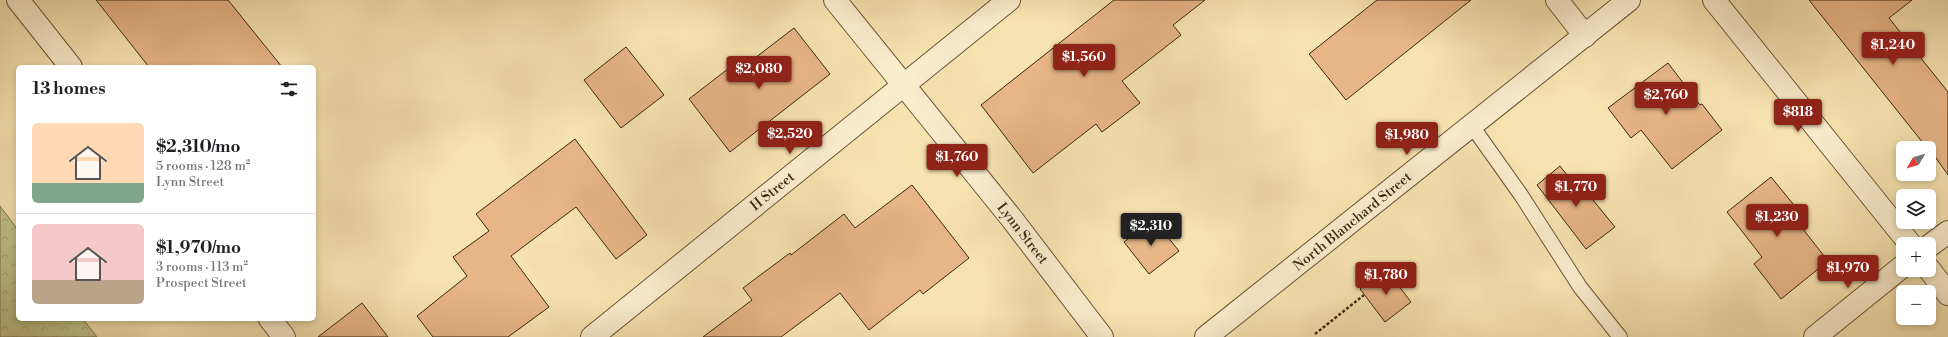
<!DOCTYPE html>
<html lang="en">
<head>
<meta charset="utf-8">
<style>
	body { margin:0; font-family:"Libre Bodoni",serif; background:#f6f6f6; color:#202124; height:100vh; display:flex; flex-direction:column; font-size:15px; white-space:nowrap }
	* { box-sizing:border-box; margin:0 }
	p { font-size:13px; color:#757577 }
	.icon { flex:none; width:22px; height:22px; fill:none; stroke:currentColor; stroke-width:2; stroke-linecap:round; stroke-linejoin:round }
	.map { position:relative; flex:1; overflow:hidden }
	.side { position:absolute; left:16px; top:65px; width:300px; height:256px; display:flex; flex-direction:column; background:#fff; border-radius:6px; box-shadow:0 2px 6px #0003 }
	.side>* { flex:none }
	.needle { width:26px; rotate:232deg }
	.buttons { position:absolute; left:1896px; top:141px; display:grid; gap:8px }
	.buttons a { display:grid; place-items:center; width:40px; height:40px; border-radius:6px; background:#fff; box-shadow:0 2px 6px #0003; font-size:20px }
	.price { position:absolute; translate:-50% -34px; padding:0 9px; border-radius:4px; background:#8f2418; color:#fff; font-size:13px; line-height:26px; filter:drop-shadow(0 1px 2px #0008) }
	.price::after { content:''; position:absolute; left:50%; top:24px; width:12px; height:9px; margin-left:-6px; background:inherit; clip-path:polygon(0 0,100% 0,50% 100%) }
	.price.active { background:#222; color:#fff }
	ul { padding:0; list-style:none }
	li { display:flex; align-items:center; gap:12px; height:100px; padding:0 16px }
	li+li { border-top:1px solid #e0e0e0 }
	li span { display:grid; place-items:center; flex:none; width:112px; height:80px; border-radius:6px; color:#555 }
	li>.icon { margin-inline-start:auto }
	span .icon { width:48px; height:48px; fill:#fffc; stroke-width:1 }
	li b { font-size:17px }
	h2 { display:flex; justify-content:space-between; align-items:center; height:48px; padding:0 16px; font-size:17px }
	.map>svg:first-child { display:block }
</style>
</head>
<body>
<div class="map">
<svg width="1948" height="337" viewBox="0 0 1948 337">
	<defs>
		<pattern id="forest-crowns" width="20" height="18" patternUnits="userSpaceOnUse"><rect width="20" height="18" fill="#bfc38a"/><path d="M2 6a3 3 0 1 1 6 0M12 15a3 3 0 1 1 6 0" fill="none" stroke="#a5a776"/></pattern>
	</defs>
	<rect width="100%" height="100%" fill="#f7e3b0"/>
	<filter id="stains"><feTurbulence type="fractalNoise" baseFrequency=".005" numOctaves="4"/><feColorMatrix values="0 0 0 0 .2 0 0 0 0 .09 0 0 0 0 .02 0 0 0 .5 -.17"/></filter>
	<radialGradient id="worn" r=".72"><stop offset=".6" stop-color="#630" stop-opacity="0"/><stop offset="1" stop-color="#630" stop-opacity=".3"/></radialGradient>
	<polygon fill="url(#forest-crowns)" stroke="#7d744e" points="0,206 18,230 18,319 83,319 97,337 0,337"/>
	<g fill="#e7b586" stroke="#3b2611">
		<polygon points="96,0 228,0 282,67 149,67"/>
		<polygon points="1114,0 1205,0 1173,25 1181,35 1122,81 1140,103 1102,132 1096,124 1033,173 981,105"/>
		<polygon points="1377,0 1471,0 1346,100 1309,54"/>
		<polygon points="1809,0 1912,0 1889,18 1948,92 1948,175 1929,148 1927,148"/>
		<polygon points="794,28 830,74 730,152 689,99 733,65 738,71"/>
		<polygon points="626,47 664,95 621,128 584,80"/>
		<polygon points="1668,63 1700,105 1702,104 1722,130 1672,169 1641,130 1631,138 1608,108"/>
		<polygon points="575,139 647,235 616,259 576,207 511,256 549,307 508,337 433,337 417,316 467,276 453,257 489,231 476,214"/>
		<polygon points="1560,166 1580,192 1584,189 1615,227 1586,249 1537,185"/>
		<polygon points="1771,177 1798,210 1792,215 1828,261 1781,299 1754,264 1762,257 1727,212"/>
		<polygon points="912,185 969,258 923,294 920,290 869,330 840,293 781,337 703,337 752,300 743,288 790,253 791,255 844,214 855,228"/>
		<polygon points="1153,219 1179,251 1149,274 1124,242"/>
		<polygon points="1386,269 1411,302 1385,322 1360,289"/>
		<polygon points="362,303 388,337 318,337"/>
	</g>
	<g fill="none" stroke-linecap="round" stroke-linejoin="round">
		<defs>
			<polyline id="service" points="1472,126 1521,195 1580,287 1620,337"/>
			<g id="minor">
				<polyline points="18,0 71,67"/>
				<polyline points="835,0 1012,219 1102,337"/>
				<polyline points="1557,0 1585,36"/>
				<polyline points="1929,246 1948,232"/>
				<polyline points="270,319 284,337"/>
				<polyline points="592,337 1009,0"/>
				<polyline points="1815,337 1903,266"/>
			</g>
			<g id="tertiary">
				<polyline points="1714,0 1910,244"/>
				<polyline points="1929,269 1948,294"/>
				<polyline points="1206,337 1629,0"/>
			</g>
		</defs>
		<use href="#service" stroke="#6a5539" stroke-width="16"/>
		<use href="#minor" stroke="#6a5539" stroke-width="24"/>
		<use href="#tertiary" stroke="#6a5539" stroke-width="24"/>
		<polyline stroke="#3b2611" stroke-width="2.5" stroke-dasharray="3 2" stroke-linecap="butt" points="1315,334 1364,295"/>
		<use href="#service" stroke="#faedcc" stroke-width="14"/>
		<use href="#minor" stroke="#faedcc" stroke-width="22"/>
		<use href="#tertiary" stroke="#faedcc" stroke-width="22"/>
	</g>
	<g text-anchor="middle" stroke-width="3" stroke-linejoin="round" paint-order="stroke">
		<g font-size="14" fill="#3b2611" stroke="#faedcc">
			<text transform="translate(772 191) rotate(-39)" y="5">H Street</text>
			<text transform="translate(1352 221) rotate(-39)" y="5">North Blanchard Street</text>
			<text transform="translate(1023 233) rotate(52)" y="5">Lynn Street</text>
		</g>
	</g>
	<rect width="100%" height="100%" filter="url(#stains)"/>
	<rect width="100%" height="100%" fill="url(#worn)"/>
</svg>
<div class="buttons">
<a><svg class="needle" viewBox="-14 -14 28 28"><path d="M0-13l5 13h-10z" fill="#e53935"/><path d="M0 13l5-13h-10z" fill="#757577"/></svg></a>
<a><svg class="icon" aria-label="layers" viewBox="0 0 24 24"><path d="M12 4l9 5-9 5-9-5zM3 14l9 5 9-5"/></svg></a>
<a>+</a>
<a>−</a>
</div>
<b class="price" style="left:1893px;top:66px">$1,240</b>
<b class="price" style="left:1084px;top:78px">$1,560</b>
<b class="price" style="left:759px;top:90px">$2,080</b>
<b class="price" style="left:1666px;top:116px">$2,760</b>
<b class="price" style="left:1798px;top:133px">$818</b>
<b class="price" style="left:790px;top:155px">$2,520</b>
<b class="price" style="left:1407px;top:156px">$1,980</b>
<b class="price" style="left:957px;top:178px">$1,760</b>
<b class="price" style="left:1576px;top:208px">$1,770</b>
<b class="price" style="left:1777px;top:238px">$1,230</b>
<b class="price active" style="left:1151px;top:247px">$2,310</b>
<b class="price" style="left:1848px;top:289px">$1,970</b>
<b class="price" style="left:1386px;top:296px">$1,780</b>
<section class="side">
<h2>13 homes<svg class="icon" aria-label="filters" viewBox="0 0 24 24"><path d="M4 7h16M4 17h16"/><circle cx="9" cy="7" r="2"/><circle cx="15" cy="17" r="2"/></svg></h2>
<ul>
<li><span style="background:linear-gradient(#ffd9b3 75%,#7fa58c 0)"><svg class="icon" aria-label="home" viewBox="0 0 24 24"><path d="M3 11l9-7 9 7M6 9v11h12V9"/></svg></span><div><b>$2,310/mo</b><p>5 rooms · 128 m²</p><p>Lynn Street</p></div></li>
<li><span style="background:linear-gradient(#f6c9c9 70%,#b9a48a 0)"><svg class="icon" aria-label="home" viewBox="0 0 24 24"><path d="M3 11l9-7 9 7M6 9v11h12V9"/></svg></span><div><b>$1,970/mo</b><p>3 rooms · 113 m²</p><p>Prospect Street</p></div></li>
</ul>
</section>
</div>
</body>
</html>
